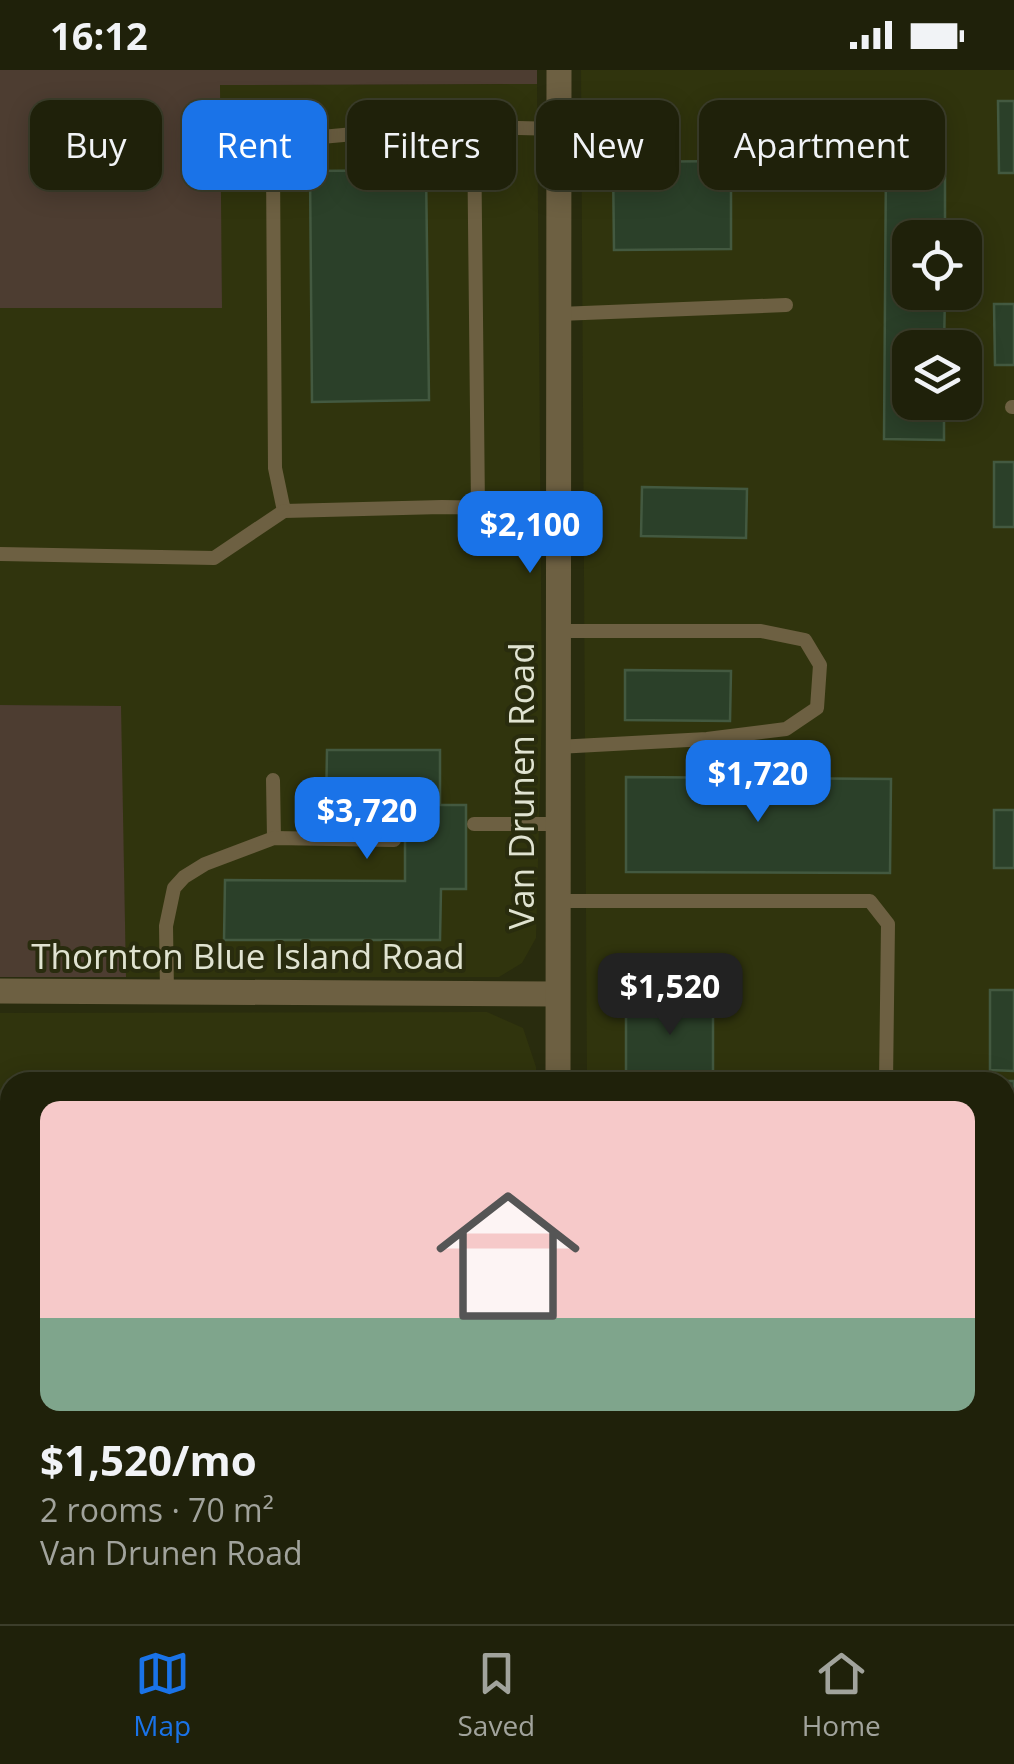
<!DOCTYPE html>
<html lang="en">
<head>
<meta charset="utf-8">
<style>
	body { margin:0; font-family:"Open Sans",sans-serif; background:#272913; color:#f1f3f6; height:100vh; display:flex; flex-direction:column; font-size:38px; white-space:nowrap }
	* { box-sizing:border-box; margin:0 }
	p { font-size:32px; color:#a1a39c }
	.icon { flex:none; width:55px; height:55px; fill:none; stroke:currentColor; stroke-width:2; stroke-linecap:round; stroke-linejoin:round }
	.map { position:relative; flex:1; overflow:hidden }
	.sheet { position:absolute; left:0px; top:1002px; width:1015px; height:552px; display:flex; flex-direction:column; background:#1f210a; border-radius:30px 30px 0 0; box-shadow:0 5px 25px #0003,0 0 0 2px #3c3e2b }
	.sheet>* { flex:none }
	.guide { position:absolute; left:30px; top:30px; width:955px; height:90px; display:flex; gap:20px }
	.buttons { position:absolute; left:892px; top:150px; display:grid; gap:20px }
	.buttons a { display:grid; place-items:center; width:90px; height:90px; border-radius:20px; background:#1f210a; box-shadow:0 5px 25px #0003,0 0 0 2px #3c3e2b; font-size:50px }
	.price { position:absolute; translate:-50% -85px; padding:0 22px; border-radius:20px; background:#1a73e8; color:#fff; font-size:32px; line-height:65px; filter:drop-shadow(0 2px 5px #0008) }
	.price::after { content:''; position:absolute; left:50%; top:60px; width:30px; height:22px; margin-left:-15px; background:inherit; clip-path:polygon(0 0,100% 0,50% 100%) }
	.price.current { background:#222; color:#fff }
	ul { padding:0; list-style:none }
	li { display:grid; align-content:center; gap:20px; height:530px; padding:0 40px }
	li span { display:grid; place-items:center; height:310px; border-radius:20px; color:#555 }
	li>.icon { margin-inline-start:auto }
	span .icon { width:180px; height:180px; fill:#fffc; stroke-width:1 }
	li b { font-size:42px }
	.tag { padding:0 35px; border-radius:20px; background:#1f210a; box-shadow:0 5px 25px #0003,0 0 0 2px #3c3e2b; font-size:35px; line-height:90px }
	.tag.current { background:#1a73e8; color:#fff }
	.status { display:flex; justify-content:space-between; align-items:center; height:70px; padding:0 50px; background:#1f210a; direction:ltr }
	.status svg { height:28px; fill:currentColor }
	.tabs { display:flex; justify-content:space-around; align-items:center; height:140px; border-top:2px solid #3c3e2b; background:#1f210a; font-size:28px; color:#a1a39c }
	.tabs a { display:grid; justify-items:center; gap:5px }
	.tabs .current { color:#1a73e8 }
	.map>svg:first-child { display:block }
</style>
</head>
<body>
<div class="status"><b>16:12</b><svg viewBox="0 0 49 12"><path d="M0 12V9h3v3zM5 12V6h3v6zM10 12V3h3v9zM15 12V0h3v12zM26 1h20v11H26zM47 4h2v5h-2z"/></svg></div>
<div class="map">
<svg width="1014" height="1554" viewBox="0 0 1014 1554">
	<rect width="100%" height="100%" fill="#292c0e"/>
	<g fill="#30340d" fill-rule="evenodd">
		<path d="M581,0H1014V1554H589V1545H1005V1012H587ZM910,168H965V222H910ZM910,278H965V332H910Z"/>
		<polygon points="537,14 542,637 536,868 522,893 499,907 126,907 120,637 0,635 0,238 222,237 219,15"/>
		<polygon points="487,942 523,958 536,997 536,1012 10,1012 10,1293 0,1283 0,943"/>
		<polygon points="288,1545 533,1545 533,1554 298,1554"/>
	</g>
	<g fill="#4d3d31">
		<polygon points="0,0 537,0 537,14 220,15 222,238 0,238"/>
		<polygon points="0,635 121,636 126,907 0,907"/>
	</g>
	<g fill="#2b4029" stroke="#435940" stroke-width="2.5">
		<polygon points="998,31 1014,31 1014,103 999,103"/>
		<polygon points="731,91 731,179 614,180 613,92"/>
		<polygon points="886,91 945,91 945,168 910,168 910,222 945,222 944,278 910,278 910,332 944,332 944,370 884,369"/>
		<polygon points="426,100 429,330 312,332 310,101"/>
		<polygon points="994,234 1014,234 1014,295 995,295"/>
		<rect x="994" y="392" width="20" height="65"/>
		<polygon points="642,417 747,419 746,468 641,466"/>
		<polygon points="625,600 731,601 730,651 625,650"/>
		<polygon points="327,680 440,680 440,735 466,735 466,819 441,819 440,870 224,870 225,810 405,811 405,739 326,739"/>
		<polygon points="626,707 891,709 890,803 626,802"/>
		<rect x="994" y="740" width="20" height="58"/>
		<polygon points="990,920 1014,920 1014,1001 990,1000"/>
		<rect x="626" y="923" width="87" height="89"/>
		<polygon points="990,1011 1014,1011 1014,1200 1005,1200 1005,1012"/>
		<rect x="1005" y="1454" width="9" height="36"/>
		<polygon points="0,1501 10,1511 10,1531 0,1541"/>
	</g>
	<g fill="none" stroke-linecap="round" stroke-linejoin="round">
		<g stroke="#6d6042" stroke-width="14">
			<polyline points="474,57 478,438"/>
			<polyline points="559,244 786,235"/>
			<polyline points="1012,337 1014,337"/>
			<polyline points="558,439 442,437 284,441 275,398 273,94 299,69 443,56 559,59"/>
			<polyline points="0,484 214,488 284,441"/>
			<polyline points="557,677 707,669 786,659 817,638 820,595 805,570 761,561 558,561"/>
			<polyline points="273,710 274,768"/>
			<polyline points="474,754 557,754"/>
			<polyline points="557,831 870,831 888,854 886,1012"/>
			<polyline points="167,922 166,856 174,818 184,807 205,794 274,768 394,770"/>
			<polyline points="1014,1448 1014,1399"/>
			<polyline points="635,1545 638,1554"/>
			<polyline points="794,1545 794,1554"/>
			<polyline points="742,1554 745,1545"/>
			<polyline points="933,1554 934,1545"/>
			<polyline points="1011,1554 1013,1495"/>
		</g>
		<g stroke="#6d6042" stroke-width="25">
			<polyline points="0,921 556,924"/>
			<polyline points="558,1012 559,0"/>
			<polyline points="0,1458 10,1467"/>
			<polyline points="96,1545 106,1554"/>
			<polyline points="566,1545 567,1554"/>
		</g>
		<defs>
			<g id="rail">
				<polyline points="0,1326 10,1335"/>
				<polyline points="0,1347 10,1356"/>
				<polyline points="220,1545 230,1554"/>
				<polyline points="244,1545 254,1554"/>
			</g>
		</defs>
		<use href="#rail" stroke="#979a84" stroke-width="11"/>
		<use href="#rail" stroke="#292c0e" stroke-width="8" stroke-dasharray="22" stroke-linecap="butt"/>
	</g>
	<g text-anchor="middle" stroke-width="8" stroke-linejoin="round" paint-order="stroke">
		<g font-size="35" fill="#e0e3d1" stroke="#292c0e">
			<text transform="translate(522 716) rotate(-90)" y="12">Van Drunen Road</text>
			<text x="248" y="899">Thornton Blue Island Road</text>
		</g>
	</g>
</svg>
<div class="buttons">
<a><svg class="icon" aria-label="locate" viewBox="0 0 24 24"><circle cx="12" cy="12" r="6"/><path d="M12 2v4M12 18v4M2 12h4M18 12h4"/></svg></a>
<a><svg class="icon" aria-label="layers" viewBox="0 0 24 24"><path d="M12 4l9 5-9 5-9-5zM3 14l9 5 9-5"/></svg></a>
</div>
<b class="price" style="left:530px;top:506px">$2,100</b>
<b class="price" style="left:758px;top:755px">$1,720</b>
<b class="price" style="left:367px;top:792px">$3,720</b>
<b class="price current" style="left:670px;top:968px">$1,520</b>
<div class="guide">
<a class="tag">Buy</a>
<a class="tag current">Rent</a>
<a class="tag">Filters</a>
<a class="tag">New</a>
<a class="tag">Apartment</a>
</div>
<section class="sheet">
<ul>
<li><span style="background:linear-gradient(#f6c9c9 70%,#7fa58c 0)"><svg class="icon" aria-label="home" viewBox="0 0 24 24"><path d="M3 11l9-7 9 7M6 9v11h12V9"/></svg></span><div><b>$1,520/mo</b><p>2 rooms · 70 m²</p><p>Van Drunen Road</p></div></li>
</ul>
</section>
</div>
<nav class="tabs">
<a class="current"><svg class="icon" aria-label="map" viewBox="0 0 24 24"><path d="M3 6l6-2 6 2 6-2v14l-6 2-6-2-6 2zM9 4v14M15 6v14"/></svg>Map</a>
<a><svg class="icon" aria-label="saved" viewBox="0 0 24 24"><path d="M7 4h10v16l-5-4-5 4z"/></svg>Saved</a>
<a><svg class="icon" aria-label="home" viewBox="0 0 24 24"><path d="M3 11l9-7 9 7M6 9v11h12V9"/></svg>Home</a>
</nav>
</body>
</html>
